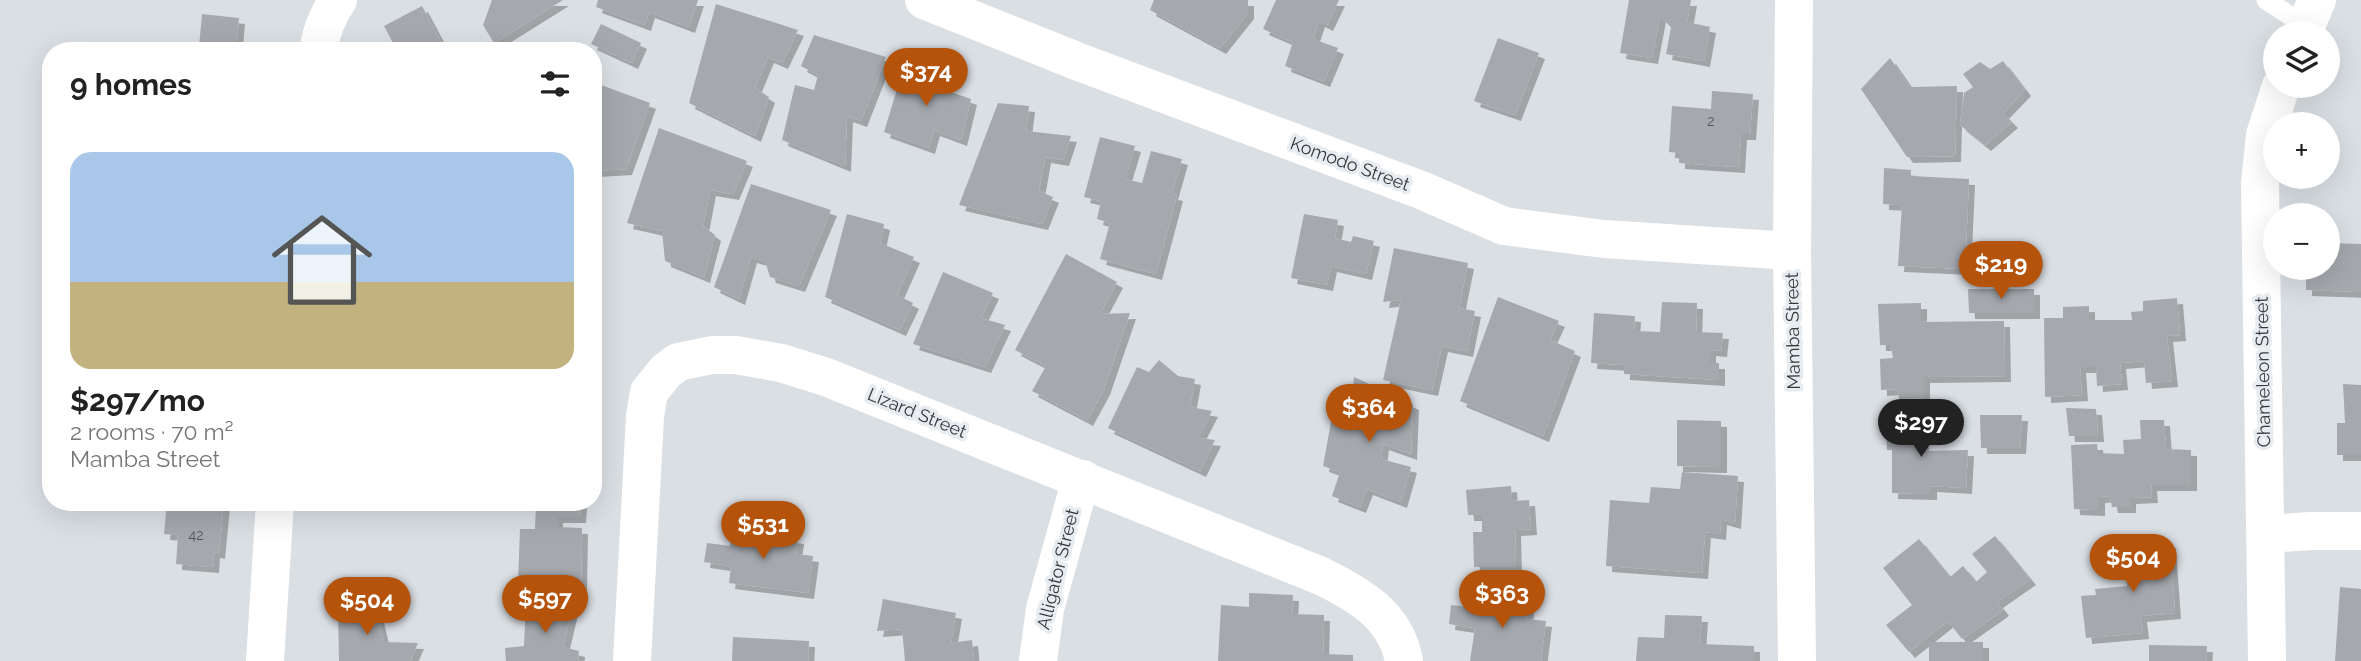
<!DOCTYPE html>
<html lang="en">
<head>
<meta charset="utf-8">
<style>
	body { margin:0; font-family:Raleway,sans-serif; background:#f6f6f6; color:#222; height:100vh; display:flex; flex-direction:column; font-size:26px; white-space:nowrap }
	* { box-sizing:border-box; margin:0 }
	p { font-size:23px; color:#767676 }
	.icon { flex:none; width:38px; height:38px; fill:none; stroke:currentColor; stroke-width:2; stroke-linecap:round; stroke-linejoin:round }
	.map { position:relative; flex:1; overflow:hidden }
	.sheet { position:absolute; left:42px; top:42px; width:560px; height:469px; display:flex; flex-direction:column; background:#fff; border-radius:28px; box-shadow:0 7px 28px #0002 }
	.sheet>* { flex:none }
	.controls { position:absolute; left:2263px; top:21px; display:grid; gap:14px }
	.controls a { display:grid; place-items:center; width:77px; height:77px; border-radius:50%; background:#fff; box-shadow:0 7px 28px #0002; font-size:35px }
	.price { position:absolute; translate:-50% -60px; padding:0 16px; border-radius:24px; background:#b45309; color:#fff; font-size:23px; line-height:46px; filter:drop-shadow(0 2px 4px #0008) }
	.price::after { content:''; position:absolute; left:50%; top:42px; width:21px; height:16px; margin-left:-10px; background:inherit; clip-path:polygon(0 0,100% 0,50% 100%) }
	.price.current { background:#222; color:#fff }
	ul { padding:0; list-style:none }
	li { display:grid; align-content:center; gap:14px; height:371px; padding:0 28px }
	li+li { border-top:2px solid #e0e0e0 }
	li span { display:grid; place-items:center; height:217px; border-radius:21px; color:#555 }
	li>.icon { margin-inline-start:auto }
	span .icon { width:126px; height:126px; fill:#fffc; stroke-width:1 }
	li b { font-size:30px }
	h2 { display:flex; justify-content:space-between; align-items:center; height:84px; padding:0 28px; font-size:30px }
	.map>svg:first-child { display:block }
</style>
</head>
<body>
<div class="map">
<svg width="2361" height="661" viewBox="0 0 2361 661">
	<defs>
		<filter id="shadow"><feDropShadow dx="6" dy="6" stdDeviation="0" flood-color="#0004"/></filter>
	</defs>
	<rect width="100%" height="100%" fill="#dadfe4"/>
	<g fill="#a5a9ae" filter="url(#shadow)">
		<polygon points="492,0 563,0 494,43 483,25"/>
		<polygon points="598,0 698,0 689,27 649,12 645,25 596,7"/>
		<polygon points="1154,0 1248,0 1248,13 1220,48 1150,10"/>
		<polygon points="1276,0 1339,0 1327,25 1319,21 1313,39 1338,48 1324,81 1285,66 1293,42 1263,29"/>
		<polygon points="1629,0 1691,0 1687,22 1710,27 1704,61 1666,54 1671,27 1660,16 1652,58 1620,53"/>
		<polygon points="716,4 798,30 782,63 768,57 755,88 769,97 755,136 689,103"/>
		<polygon points="422,6 446,51 390,51 388,48 394,45 384,26"/>
		<polygon points="202,14 239,18 236,51 179,51 180,46 199,47"/>
		<polygon points="601,24 641,43 632,63 591,44"/>
		<polygon points="814,35 886,57 861,121 847,116 845,166 782,140 795,85 814,90 818,75 801,66"/>
		<polygon points="1498,38 1539,53 1515,115 1474,101"/>
		<polygon points="1890,58 1910,87 1957,86 1955,156 1907,157 1861,89"/>
		<polygon points="2003,61 2025,90 2003,113 2012,122 1985,145 1960,125 1964,93 1973,87 1963,74 1980,62 1990,69"/>
		<polygon points="904,66 947,74 945,90 971,99 961,140 934,130 929,148 884,132"/>
		<polygon points="593,82 650,103 626,169 593,171"/>
		<polygon points="1712,91 1753,94 1750,134 1741,134 1739,167 1679,163 1679,153 1669,152 1672,106 1711,109"/>
		<polygon points="998,103 1029,106 1026,131 1071,136 1063,160 1045,157 1039,191 1053,197 1042,224 959,205"/>
		<polygon points="659,128 747,161 733,194 710,190 703,226 715,235 704,277 665,261 662,231 627,223"/>
		<polygon points="1100,137 1135,146 1125,179 1142,183 1151,151 1182,159 1172,194 1177,195 1156,274 1100,259 1110,223 1097,219 1101,201 1084,197"/>
		<polygon points="1884,168 1911,170 1911,176 1969,179 1965,269 1898,266 1902,205 1883,204"/>
		<polygon points="751,184 831,210 799,286 770,277 765,261 751,257 739,299 714,287"/>
		<polygon points="847,214 884,224 880,243 914,257 897,295 913,303 900,330 825,297"/>
		<polygon points="1304,214 1338,220 1335,238 1351,242 1353,236 1374,241 1366,274 1331,266 1327,285 1291,278"/>
		<polygon points="2328,243 2361,244 2361,292 2306,290 2306,268 2328,268"/>
		<polygon points="1394,248 1468,263 1459,308 1475,311 1467,351 1442,346 1432,390 1383,380 1401,300 1383,302"/>
		<polygon points="1066,254 1117,282 1100,314 1130,313 1104,389 1087,420 1032,391 1046,366 1015,350"/>
		<polygon points="943,272 993,293 981,318 1005,325 985,367 913,344"/>
		<polygon points="1968,289 2034,289 2034,313 1969,313"/>
		<polygon points="1498,297 1559,321 1550,340 1575,351 1543,436 1460,401"/>
		<polygon points="2177,298 2180,335 2167,336 2172,381 2146,383 2144,361 2120,363 2122,384 2097,386 2096,367 2080,367 2082,395 2045,397 2044,318 2063,318 2063,307 2089,306 2089,320 2132,320 2131,312 2143,311 2143,301"/>
		<polygon points="1662,302 1697,303 1696,332 1723,333 1721,351 1710,350 1710,363 1719,363 1719,380 1624,374 1624,365 1591,363 1594,313 1635,316 1634,331 1660,332"/>
		<polygon points="1921,303 1921,322 2004,321 2005,376 1924,377 1924,398 1899,399 1898,389 1881,390 1880,359 1893,358 1891,345 1880,345 1878,304"/>
		<polygon points="1159,360 1178,376 1195,379 1190,407 1212,411 1198,438 1215,440 1200,471 1108,428 1137,367 1149,372"/>
		<polygon points="1354,377 1413,404 1411,454 1383,444 1381,459 1411,467 1401,502 1367,489 1360,507 1332,496 1340,472 1323,466 1335,400 1351,409"/>
		<polygon points="2343,384 2361,385 2361,455 2337,455 2337,423 2345,423"/>
		<polygon points="2066,408 2096,409 2098,436 2069,436"/>
		<polygon points="1922,414 1923,451 1968,450 1966,488 1931,486 1931,494 1892,493 1892,450 1887,450 1885,417"/>
		<polygon points="1980,415 2022,415 2020,448 1981,448"/>
		<polygon points="1677,420 1721,421 1721,467 1677,466"/>
		<polygon points="2140,420 2164,420 2166,449 2191,450 2191,485 2151,485 2152,497 2130,498 2130,507 2112,507 2110,496 2099,497 2099,510 2074,509 2071,445 2097,444 2098,453 2124,454 2123,440 2141,439"/>
		<polygon points="1682,472 1738,476 1735,523 1721,519 1720,534 1705,532 1702,573 1606,566 1610,500 1649,503 1651,487 1680,489"/>
		<polygon points="1511,486 1512,501 1529,500 1531,529 1515,530 1516,567 1474,567 1473,532 1482,532 1482,515 1468,515 1466,490"/>
		<polygon points="167,502 224,502 219,553 214,552 213,567 176,564 178,535 164,534"/>
		<polygon points="536,502 581,502 580,517 557,517 557,527 582,528 581,584 518,582 520,529 535,529"/>
		<polygon points="732,530 798,538 796,554 813,556 808,593 729,583 731,566 704,562 707,543 730,546"/>
		<polygon points="1995,536 2030,579 1997,602 2003,610 1962,639 1948,621 1909,652 1886,625 1912,605 1883,568 1919,539 1950,577 1963,566 1976,582 1987,572 1972,554"/>
		<polygon points="2170,542 2175,613 2141,616 2143,633 2086,638 2081,596 2096,595 2095,589 2127,586 2124,545"/>
		<polygon points="2340,587 2361,589 2361,661 2335,661"/>
		<polygon points="1249,593 1293,595 1292,614 1324,615 1323,654 1353,655 1353,661 1218,661 1221,605 1249,607"/>
		<polygon points="1485,594 1529,599 1527,619 1546,621 1541,661 1470,661 1475,628 1449,624 1451,605 1483,609"/>
		<polygon points="883,599 956,613 951,643 972,640 974,661 905,661 902,629 877,631"/>
		<polygon points="374,600 384,642 418,643 410,661 339,661 338,608"/>
		<polygon points="526,601 573,605 563,647 579,651 578,661 506,661 505,648 524,646"/>
		<polygon points="1665,615 1702,616 1700,644 1754,646 1754,661 1636,661 1638,637 1664,638"/>
		<polygon points="733,637 809,641 808,661 732,661"/>
		<rect x="1929" y="642" width="54" height="19"/>
		<polygon points="2149,645 2207,646 2206,661 2149,661"/>
	</g>
	<g fill="none" stroke-linecap="round" stroke-linejoin="round">
		<polyline stroke="#fff" stroke-width="19" points="2266,0 2306,26"/>
		<g stroke="#fff" stroke-width="38">
			<polyline points="924,0 1079,62 1421,190 1504,226 1604,239 1792,251"/>
			<polyline points="1794,0 1792,251 1797,661"/>
			<polyline points="2303,33 2317,0"/>
			<path d="M318,51C321,32 327,16 338,0"/>
			<polyline points="2266,534 2311,531 2361,531"/>
			<polyline points="265,661 275,502"/>
			<path d="M632,661L645,416L649,392L666,371L678,362L712,355H736L781,363L826,377L1321,576C1360,595 1396,616 1404,661"/>
			<polyline points="1038,661 1045,609 1076,497 1083,479"/>
			<polyline points="2267,661 2260,183 2265,135 2281,86"/>
		</g>
	</g>
	<g text-anchor="middle" stroke-width="7" stroke-linejoin="round" paint-order="stroke">
		<g font-size="14" fill="#525457">
			<text x="1711" y="126">2</text>
			<text x="196" y="540">42</text>
		</g>
		<g font-size="18" fill="#36383a" stroke="#e7ecf1">
			<text transform="translate(1350 164) rotate(20)" y="6">Komodo Street</text>
			<text transform="translate(1793 331) rotate(-91)" y="6">Mamba Street</text>
			<text transform="translate(2263 372) rotate(-91)" y="6">Chameleon Street</text>
			<text transform="translate(917 413) rotate(22)" y="6">Lizard Street</text>
			<text transform="translate(1058 569) rotate(-76)" y="6">Alligator Street</text>
		</g>
	</g>
</svg>
<div class="controls">
<a><svg class="icon" aria-label="layers" viewBox="0 0 24 24"><path d="M12 4l9 5-9 5-9-5zM3 14l9 5 9-5"/></svg></a>
<a>+</a>
<a>−</a>
</div>
<b class="price" style="left:926px;top:108px">$374</b>
<b class="price" style="left:2001px;top:301px">$219</b>
<b class="price" style="left:1369px;top:444px">$364</b>
<b class="price current" style="left:1921px;top:459px">$297</b>
<b class="price" style="left:763px;top:561px">$531</b>
<b class="price" style="left:2133px;top:594px">$504</b>
<b class="price" style="left:1502px;top:630px">$363</b>
<b class="price" style="left:545px;top:635px">$597</b>
<b class="price" style="left:367px;top:637px">$504</b>
<section class="sheet">
<h2>9 homes<svg class="icon" aria-label="filters" viewBox="0 0 24 24"><path d="M4 7h16M4 17h16"/><circle cx="9" cy="7" r="2"/><circle cx="15" cy="17" r="2"/></svg></h2>
<ul>
<li><span style="background:linear-gradient(#a9c7e8 60%,#c2b280 0)"><svg class="icon" aria-label="home" viewBox="0 0 24 24"><path d="M3 11l9-7 9 7M6 9v11h12V9"/></svg></span><div><b>$297/mo</b><p>2 rooms · 70 m²</p><p>Mamba Street</p></div></li>
</ul>
</section>
</div>
</body>
</html>
